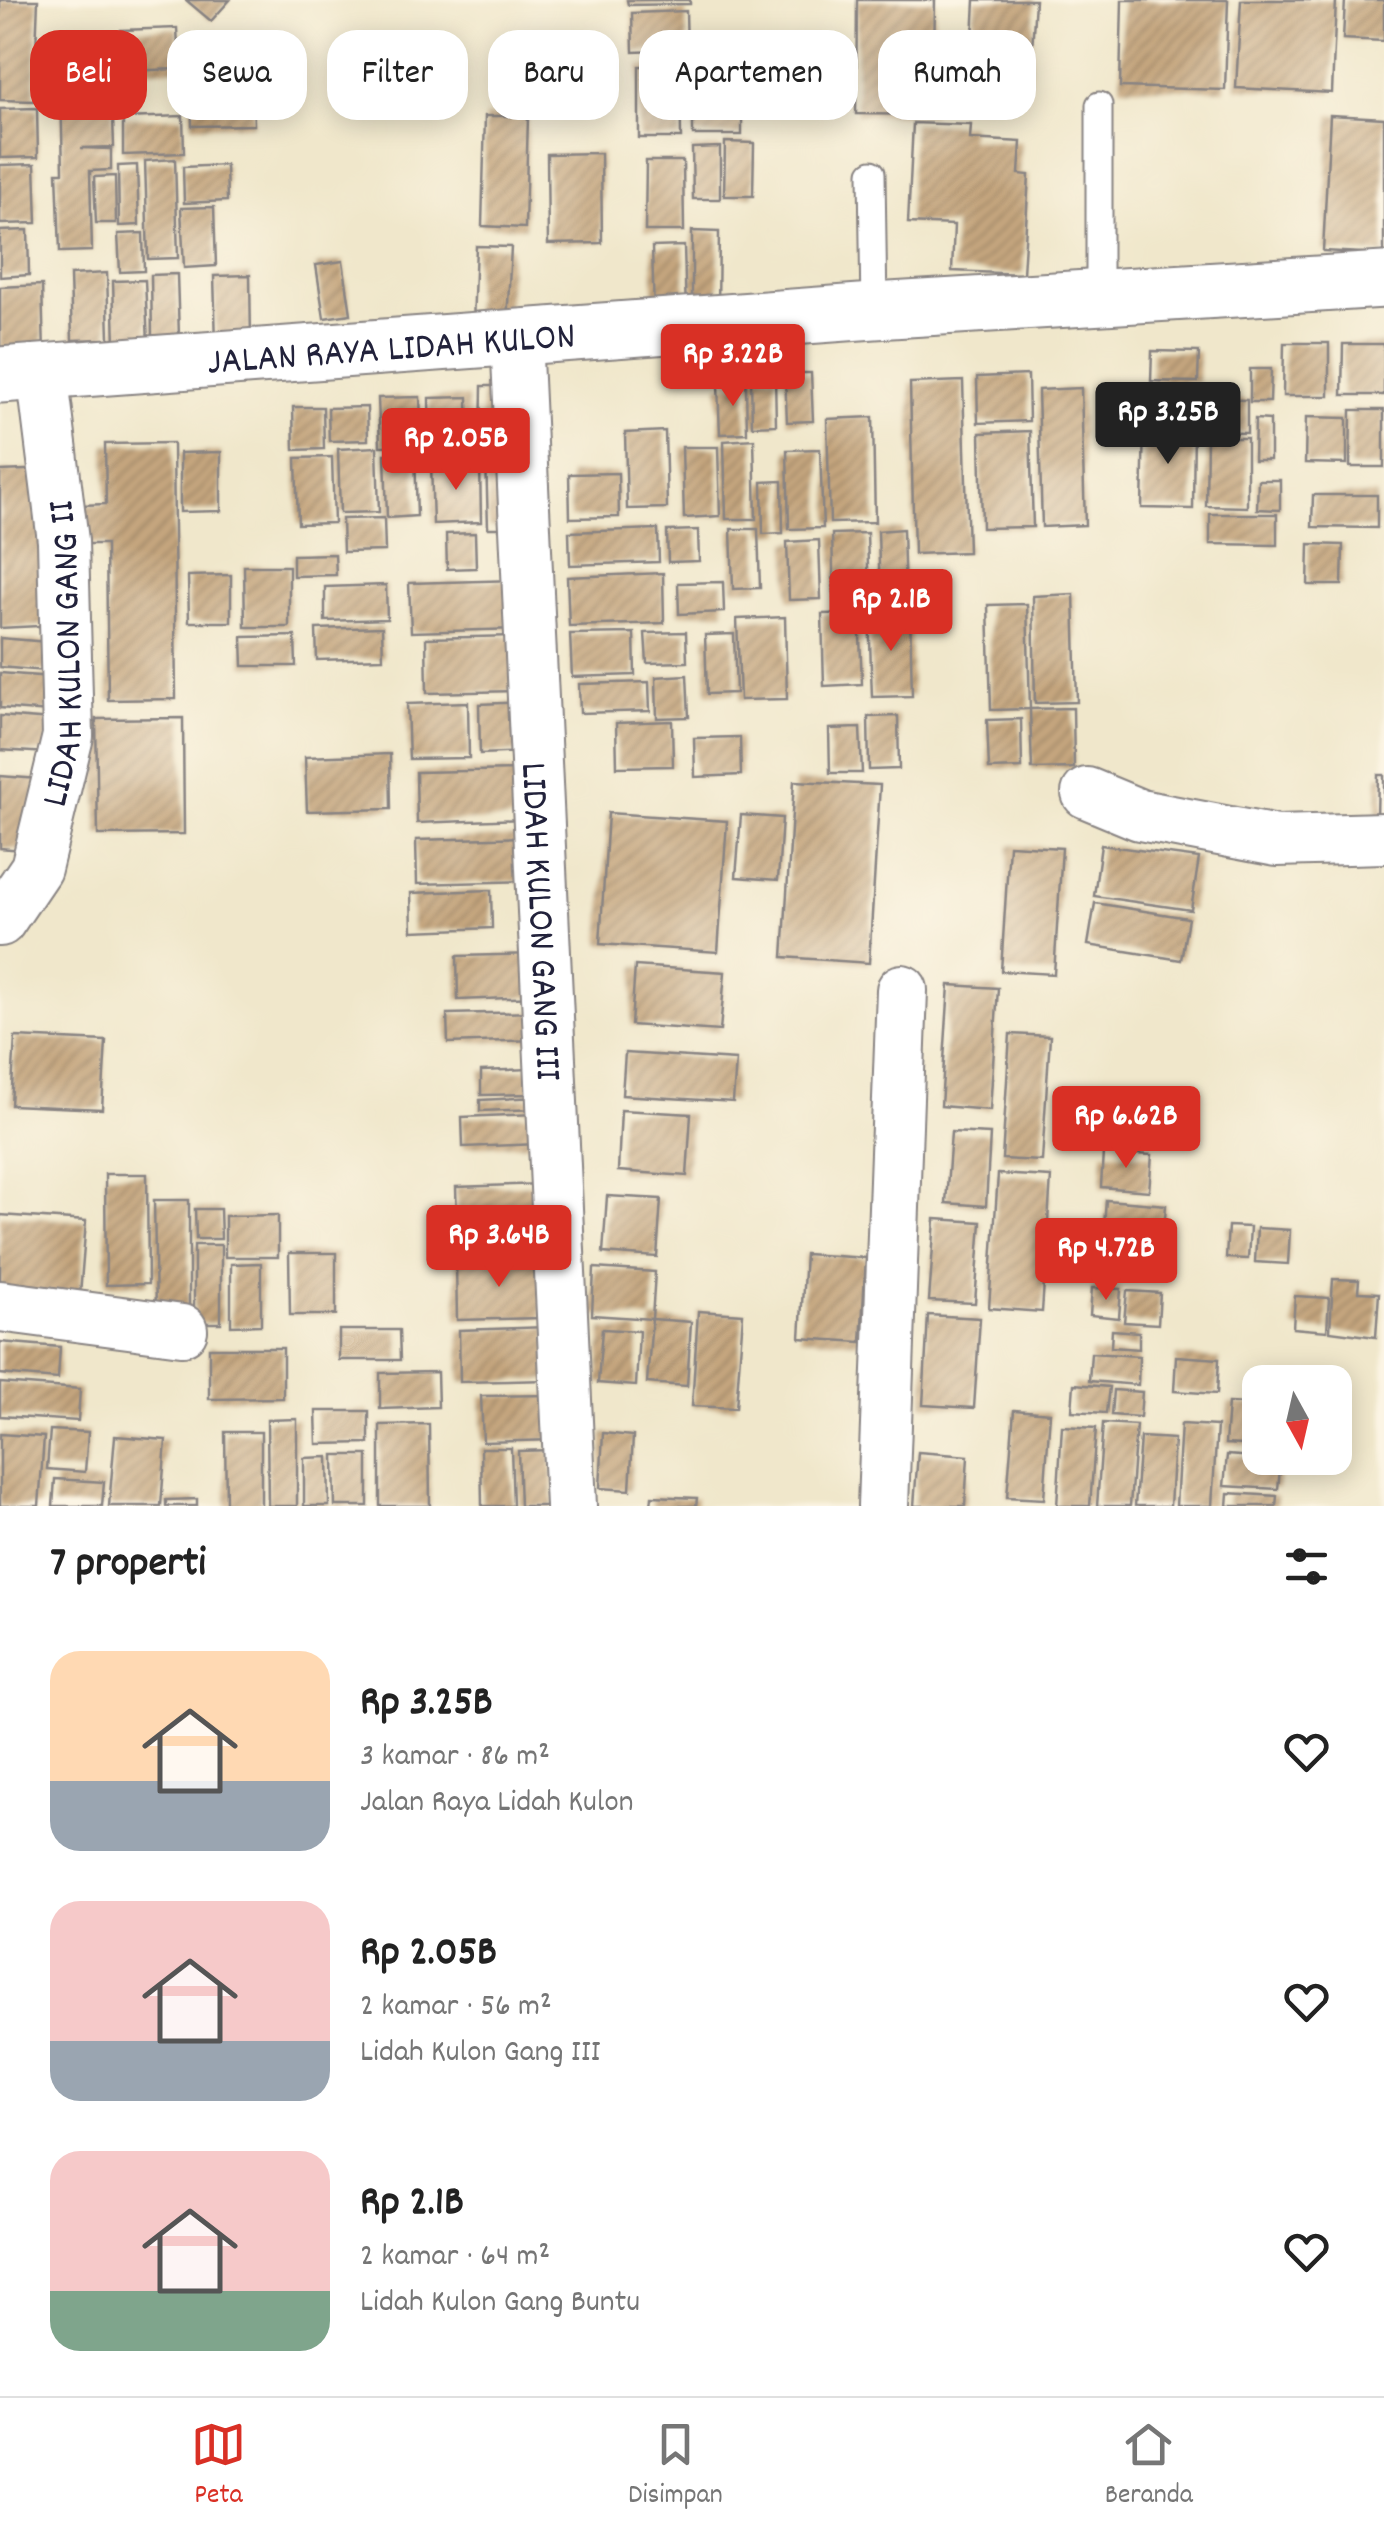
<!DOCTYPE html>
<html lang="id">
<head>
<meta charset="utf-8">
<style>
	body { margin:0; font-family:Dekko,sans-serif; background:#f2f2f2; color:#222; height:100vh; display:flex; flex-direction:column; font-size:38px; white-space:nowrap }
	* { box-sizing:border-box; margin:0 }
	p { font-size:32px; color:#767676 }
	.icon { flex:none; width:55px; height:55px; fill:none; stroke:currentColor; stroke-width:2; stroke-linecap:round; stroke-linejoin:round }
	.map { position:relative; height:1506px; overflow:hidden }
	.sheet { display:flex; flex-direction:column; background:#fff; flex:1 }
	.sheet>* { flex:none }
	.guide { position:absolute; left:30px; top:30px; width:1325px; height:90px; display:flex; gap:20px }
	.needle { width:65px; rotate:172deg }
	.buttons { position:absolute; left:1242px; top:1365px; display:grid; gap:20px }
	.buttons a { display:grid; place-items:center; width:110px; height:110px; border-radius:20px; background:#fff; box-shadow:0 5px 25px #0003; font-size:50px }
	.price { position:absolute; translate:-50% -85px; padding:0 22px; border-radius:10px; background:#d93025; color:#fff; font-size:32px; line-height:65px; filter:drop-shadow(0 2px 5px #0008) }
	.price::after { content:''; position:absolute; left:50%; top:60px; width:30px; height:22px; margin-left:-15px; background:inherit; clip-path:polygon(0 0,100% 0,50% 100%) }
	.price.selected { background:#222; color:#fff }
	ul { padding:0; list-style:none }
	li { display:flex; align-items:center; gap:30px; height:250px; padding:0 50px }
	li span { display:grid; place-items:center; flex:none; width:280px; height:200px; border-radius:30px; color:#555 }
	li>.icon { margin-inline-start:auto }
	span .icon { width:120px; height:120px; fill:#fffc; stroke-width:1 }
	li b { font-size:42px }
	h2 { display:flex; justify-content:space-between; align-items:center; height:120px; padding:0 50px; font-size:42px }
	.pill { padding:0 35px; border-radius:30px; background:#fff; box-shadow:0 5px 25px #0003; font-size:35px; line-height:90px }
	.pill.selected { background:#d93025; color:#fff }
	.tab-bar { display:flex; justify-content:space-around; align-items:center; height:140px; border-top:2px solid #e0e0e0; background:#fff; font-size:28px; color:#767676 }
	.tab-bar a { display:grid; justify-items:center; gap:5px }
	.tab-bar .selected { color:#d93025 }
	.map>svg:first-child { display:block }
</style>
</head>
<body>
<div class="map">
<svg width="1384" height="1506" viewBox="0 0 1384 1506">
	<defs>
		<pattern id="building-hatch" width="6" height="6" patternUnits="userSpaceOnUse" patternTransform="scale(2.5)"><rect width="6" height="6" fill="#c5a67e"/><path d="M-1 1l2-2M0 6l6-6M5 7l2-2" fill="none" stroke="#a08768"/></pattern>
	</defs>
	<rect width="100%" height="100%" fill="#fcf5e5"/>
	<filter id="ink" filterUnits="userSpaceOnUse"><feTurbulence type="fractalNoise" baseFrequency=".01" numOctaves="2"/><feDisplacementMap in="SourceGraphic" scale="20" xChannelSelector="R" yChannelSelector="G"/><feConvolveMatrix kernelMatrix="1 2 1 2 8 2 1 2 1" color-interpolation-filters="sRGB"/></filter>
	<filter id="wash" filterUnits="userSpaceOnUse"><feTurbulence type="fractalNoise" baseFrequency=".0048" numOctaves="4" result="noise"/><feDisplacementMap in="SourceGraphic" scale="40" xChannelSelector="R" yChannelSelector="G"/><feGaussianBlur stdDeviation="2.25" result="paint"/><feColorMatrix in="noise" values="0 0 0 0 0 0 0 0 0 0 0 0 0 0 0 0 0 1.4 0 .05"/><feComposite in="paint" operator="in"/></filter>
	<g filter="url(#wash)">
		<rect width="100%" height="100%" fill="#f0e7cb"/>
		<g id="blocks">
			<g fill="url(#building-hatch)">
				<polygon points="0,0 38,0 34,101 0,100"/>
				<polygon points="186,0 230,0 211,21"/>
				<polygon points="627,0 690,0 690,4 628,5"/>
				<polygon points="857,0 935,0 933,115 856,114"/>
				<polygon points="975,0 1035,0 1030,83 971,80"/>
				<polygon points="1122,0 1228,0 1225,90 1120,87"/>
				<polygon points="1241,0 1336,0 1332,93 1236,88"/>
				<polygon points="1345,0 1384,0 1384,41 1343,39"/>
				<polygon points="686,11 687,50 633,52 632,13"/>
				<polygon points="177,28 179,69 123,71 121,30"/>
				<polygon points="249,38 249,74 184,76 183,40"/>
				<polygon points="639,66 680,66 681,138 639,138"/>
				<polygon points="112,87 114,147 81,148 111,149 111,170 90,171 92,251 60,252 57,172 63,172 61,88"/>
				<polygon points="191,89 253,89 254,125 192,126"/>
				<polygon points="693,104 742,105 742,135 693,135"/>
				<polygon points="37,108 38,157 0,158 0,109"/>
				<polygon points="1330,115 1384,118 1384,254 1323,251"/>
				<polygon points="183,116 184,153 123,155 123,118"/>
				<polygon points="485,116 528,116 525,228 482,226"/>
				<polygon points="913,123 971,125 970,139 1021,142 1019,174 1029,175 1023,274 952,271 954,225 908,223"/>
				<polygon points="725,142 754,143 753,196 724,196"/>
				<polygon points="720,147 720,199 693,199 692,148"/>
				<polygon points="601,153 602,243 548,244 547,154"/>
				<polygon points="175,159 178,258 148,259 145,161"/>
				<polygon points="646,161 683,161 684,231 645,231"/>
				<polygon points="35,164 37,223 0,224 0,165"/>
				<polygon points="137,165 139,225 119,226 118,166"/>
				<polygon points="226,165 227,201 184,203 183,167"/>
				<polygon points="115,176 116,223 96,223 94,177"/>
				<polygon points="214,207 216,266 184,268 181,208"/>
				<polygon points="28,230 29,275 0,277 0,231"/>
				<polygon points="692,231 719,232 718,309 692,309"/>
				<polygon points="143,233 144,271 120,272 118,234"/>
				<polygon points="476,246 511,247 507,324 473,323"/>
				<polygon points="684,246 686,313 654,314 652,247"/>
				<polygon points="343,261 351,314 324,318 316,265"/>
				<polygon points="107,273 109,339 72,340 70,275"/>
				<polygon points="177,274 179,337 152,338 151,275"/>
				<polygon points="250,275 251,343 216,344 214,276"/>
				<polygon points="145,280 148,343 115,344 113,281"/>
				<polygon points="42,285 44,354 0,355 0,287"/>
				<polygon points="1284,343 1329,343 1329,396 1283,396"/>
				<polygon points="1343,344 1384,344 1384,395 1342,395"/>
				<polygon points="1152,351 1199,352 1198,382 1151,381"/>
				<polygon points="1250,369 1271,369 1270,402 1250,402"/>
				<polygon points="785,373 811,373 813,421 787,422"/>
				<polygon points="1028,375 1029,421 978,423 977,377"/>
				<polygon points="775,376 776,425 752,426 751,377"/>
				<polygon points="963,381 968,552 914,554 910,383"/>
				<polygon points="746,384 747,433 720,434 718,385"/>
				<polygon points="482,386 508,386 508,440 481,440"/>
				<polygon points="1081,388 1085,525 1042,527 1038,390"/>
				<polygon points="1163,394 1198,394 1197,416 1162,416"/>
				<polygon points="420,397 422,445 380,446 378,398"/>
				<polygon points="468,397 469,449 430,450 429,398"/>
				<polygon points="1207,399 1247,400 1247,433 1206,432"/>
				<polygon points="293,407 323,407 324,449 294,450"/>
				<polygon points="367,407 368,440 329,441 328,408"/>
				<polygon points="1351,410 1384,410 1384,467 1350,467"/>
				<polygon points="873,417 875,522 830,523 827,419"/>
				<polygon points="1306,417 1347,418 1347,464 1305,463"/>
				<polygon points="1255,419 1270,420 1270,460 1254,460"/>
				<polygon points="1144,424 1194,425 1193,509 1142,508"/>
				<polygon points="665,431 667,508 627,509 625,433"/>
				<polygon points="1030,431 1033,527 982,528 980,433"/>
				<polygon points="1207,438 1247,438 1247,507 1206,506"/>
				<polygon points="754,439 756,519 726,519 724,441"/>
				<polygon points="173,443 176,699 108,700 106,544 82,544 82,505 106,504 105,444"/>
				<polygon points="377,447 379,512 340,513 338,449"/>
				<polygon points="682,447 718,447 720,516 684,518"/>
				<polygon points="820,449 823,528 789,529 787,450"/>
				<polygon points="221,452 221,511 180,512 180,453"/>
				<polygon points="415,453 417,516 387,518 385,454"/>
				<polygon points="519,456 521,528 488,528 486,457"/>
				<polygon points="332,457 334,523 298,524 296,458"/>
				<polygon points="480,462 481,522 433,524 431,463"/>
				<polygon points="52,469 58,625 0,628 0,471"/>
				<polygon points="618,473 619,517 570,518 569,474"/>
				<polygon points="1258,480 1280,480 1280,510 1257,509"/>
				<polygon points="782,481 783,533 763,534 762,482"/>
				<polygon points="1313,495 1377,495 1377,528 1312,527"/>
				<polygon points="1210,514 1277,514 1277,545 1210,544"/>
				<polygon points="384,518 385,551 343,552 342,519"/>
				<polygon points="658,529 659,562 570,565 569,532"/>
				<polygon points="731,529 758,529 760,588 733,589"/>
				<polygon points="903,529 905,598 880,598 878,531"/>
				<polygon points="698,530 699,561 668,562 667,531"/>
				<polygon points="475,533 476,568 447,569 446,534"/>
				<polygon points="867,533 869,600 834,602 832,534"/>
				<polygon points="819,540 821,599 789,600 787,542"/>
				<polygon points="1309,544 1343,545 1342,585 1308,585"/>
				<polygon points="335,554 336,575 293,576 293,555"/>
				<polygon points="244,566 289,566 289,627 245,627"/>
				<polygon points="663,573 664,623 569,626 567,577"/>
				<polygon points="231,575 231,622 189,622 188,576"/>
				<polygon points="517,580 518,629 411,632 409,583"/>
				<polygon points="723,582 724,612 679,614 678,583"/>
				<polygon points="386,585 387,619 325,621 325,587"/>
				<polygon points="1074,594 1077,702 1035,703 1033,596"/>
				<polygon points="1027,604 1030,709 991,710 988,605"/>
				<polygon points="910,611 912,696 872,697 869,612"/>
				<polygon points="859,613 862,684 824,686 822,614"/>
				<polygon points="785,617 787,699 740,700 737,619"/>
				<polygon points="382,627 383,658 317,660 316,629"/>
				<polygon points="686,632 687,662 647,663 645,633"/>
				<polygon points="634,633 635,675 572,677 570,634"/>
				<polygon points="734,634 736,693 707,694 705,635"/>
				<polygon points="295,636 296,666 243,666 242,637"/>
				<polygon points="516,636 517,691 427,693 426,638"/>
				<polygon points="0,638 59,643 57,672 0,667"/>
				<polygon points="0,673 51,677 49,712 0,708"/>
				<polygon points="687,675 689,717 657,718 656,677"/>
				<polygon points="649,682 650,711 580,713 579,684"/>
				<polygon points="468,702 469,758 409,759 407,704"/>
				<polygon points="529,702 530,752 480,754 479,704"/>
				<polygon points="1073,708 1074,768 1032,769 1030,709"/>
				<polygon points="0,716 51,720 48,753 0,750"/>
				<polygon points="898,716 899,769 869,770 868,717"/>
				<polygon points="183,718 184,834 98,835 96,719"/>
				<polygon points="1021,719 1022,768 989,769 987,720"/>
				<polygon points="672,721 673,766 617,767 616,723"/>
				<polygon points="860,728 862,773 830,773 829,729"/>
				<polygon points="740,737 741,775 695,777 694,738"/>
				<polygon points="390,754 391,809 307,811 305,757"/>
				<polygon points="523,770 524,819 417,823 416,772"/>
				<polygon points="1378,775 1384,775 1384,818 1377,818"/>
				<polygon points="0,776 38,779 33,851 0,848"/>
				<polygon points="794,781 880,785 869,963 783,957"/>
				<polygon points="608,813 727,821 718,952 600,944"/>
				<polygon points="741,815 782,818 778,880 736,877"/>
				<polygon points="526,837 527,881 417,884 416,840"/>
				<polygon points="1009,845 1062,848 1054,974 1001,971"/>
				<polygon points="1101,845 1199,858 1191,910 1094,896"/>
				<polygon points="491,890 492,928 412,931 411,893"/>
				<polygon points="1095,903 1188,918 1181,960 1088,945"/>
				<polygon points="536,954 537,997 458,1000 457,956"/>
				<polygon points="635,966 725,972 720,1031 631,1025"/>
				<polygon points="949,985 998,988 990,1110 941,1106"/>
				<polygon points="536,1012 538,1040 448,1043 447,1014"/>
				<polygon points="1010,1034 1050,1036 1042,1161 1002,1159"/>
				<polygon points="15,1037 106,1041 102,1109 11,1105"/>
				<polygon points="625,1053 736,1060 733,1102 622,1095"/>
				<polygon points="531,1069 531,1094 481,1095 481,1071"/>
				<polygon points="538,1097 538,1109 480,1111 480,1100"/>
				<polygon points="621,1110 691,1114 687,1176 618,1171"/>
				<polygon points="536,1114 538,1144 463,1147 462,1117"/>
				<polygon points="951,1132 990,1134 986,1206 946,1203"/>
				<polygon points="1103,1152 1152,1155 1149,1191 1101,1187"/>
				<polygon points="105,1174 147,1174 148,1284 106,1285"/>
				<polygon points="998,1174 1051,1177 1042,1312 989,1308"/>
				<polygon points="543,1184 545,1251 458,1253 456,1187"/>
				<polygon points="607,1196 661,1199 657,1257 603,1253"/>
				<polygon points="154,1200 189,1200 189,1313 156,1313"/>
				<polygon points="1106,1200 1166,1205 1164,1230 1104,1226"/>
				<polygon points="195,1209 220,1209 221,1239 196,1239"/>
				<polygon points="0,1215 86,1221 80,1295 0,1290"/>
				<polygon points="278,1215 278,1257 225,1257 225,1216"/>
				<polygon points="935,1219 981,1222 975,1303 929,1301"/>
				<polygon points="1228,1226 1250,1227 1248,1259 1226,1258"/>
				<polygon points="1257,1228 1290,1230 1288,1264 1255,1262"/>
				<polygon points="1107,1235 1157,1237 1154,1280 1104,1278"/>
				<rect x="194" y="1245" width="27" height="78"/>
				<polygon points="289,1253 336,1253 336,1315 290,1315"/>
				<polygon points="805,1254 866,1258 861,1342 800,1338"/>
				<polygon points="540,1259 542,1318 457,1320 456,1261"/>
				<polygon points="261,1263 261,1325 231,1326 231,1264"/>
				<polygon points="594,1268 655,1272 652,1319 592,1315"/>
				<polygon points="1333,1279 1359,1280 1358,1292 1379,1293 1376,1337 1330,1331"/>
				<polygon points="1092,1288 1121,1289 1119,1318 1090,1315"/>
				<polygon points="1127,1291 1160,1293 1158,1324 1124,1322"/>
				<polygon points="1295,1296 1329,1298 1327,1331 1293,1328"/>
				<polygon points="698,1311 743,1314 736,1408 692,1406"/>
				<polygon points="928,1315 980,1318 974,1408 923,1405"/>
				<polygon points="652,1319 691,1322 687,1386 647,1383"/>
				<polygon points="547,1327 549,1380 460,1382 459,1330"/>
				<polygon points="602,1329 639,1331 636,1386 598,1383"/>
				<polygon points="339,1330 399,1330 400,1360 339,1360"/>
				<polygon points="1112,1330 1139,1332 1139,1349 1111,1347"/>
				<polygon points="0,1342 60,1347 58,1379 0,1374"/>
				<polygon points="209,1348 283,1348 283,1398 209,1399"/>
				<polygon points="1091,1353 1139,1356 1138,1385 1089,1381"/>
				<polygon points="1176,1356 1219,1359 1217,1394 1174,1391"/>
				<polygon points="437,1372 438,1407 380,1409 380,1373"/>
				<polygon points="0,1383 80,1389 78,1421 0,1416"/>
				<polygon points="1074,1384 1109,1387 1106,1413 1072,1411"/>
				<polygon points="1113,1390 1142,1392 1140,1417 1111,1415"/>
				<polygon points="555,1395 556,1440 483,1442 481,1396"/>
				<polygon points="1228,1403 1260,1405 1260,1446 1225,1444"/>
				<polygon points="1014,1410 1050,1413 1044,1499 1007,1497"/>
				<polygon points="316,1411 369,1411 369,1443 317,1444"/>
				<polygon points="297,1419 297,1506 268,1506 267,1420"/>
				<polygon points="1103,1423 1136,1425 1130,1506 1097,1506"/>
				<polygon points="429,1424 430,1506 380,1506 380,1425"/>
				<polygon points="1181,1424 1217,1426 1212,1506 1176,1506"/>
				<polygon points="1062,1426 1096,1428 1090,1506 1057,1506"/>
				<polygon points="50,1430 88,1432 85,1472 47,1469"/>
				<polygon points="225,1432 261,1432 261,1506 226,1506"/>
				<polygon points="603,1433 633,1436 630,1490 600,1488"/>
				<polygon points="0,1434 44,1437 39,1506 0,1506"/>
				<polygon points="115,1436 166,1440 161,1506 109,1506"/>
				<polygon points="1140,1437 1174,1439 1170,1506 1135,1506"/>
				<polygon points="481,1448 511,1448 513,1506 482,1506"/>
				<polygon points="551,1450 553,1506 520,1506 518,1451"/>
				<polygon points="918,1452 968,1456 965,1506 914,1506"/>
				<polygon points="334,1455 368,1455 368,1506 335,1506"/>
				<polygon points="1227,1455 1281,1459 1278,1489 1224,1486"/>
				<polygon points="328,1457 329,1506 304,1506 304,1458"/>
				<polygon points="55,1479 104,1482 102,1506 53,1506"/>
				<polygon points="1228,1493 1277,1496 1276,1506 1227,1506"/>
				<polygon points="652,1496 697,1498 696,1506 651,1506"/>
				<polygon points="197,1499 197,1506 166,1506 166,1500"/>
			</g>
		</g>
	</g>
	<g filter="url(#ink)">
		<use href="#blocks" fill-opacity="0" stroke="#898483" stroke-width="2.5"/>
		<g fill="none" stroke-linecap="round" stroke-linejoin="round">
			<defs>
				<g id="lane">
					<polyline points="1099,105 1099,297"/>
					<polyline points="872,173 874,311"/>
				</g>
				<g id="street">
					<path id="s1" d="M516,337L571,1506"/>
					<polyline points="1087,793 1140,815 1277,841 1384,838"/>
					<path id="s2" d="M0,921L36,868L68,736L63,541L42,372"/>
					<polyline points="0,1306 182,1330"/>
					<polyline points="883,1506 902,990"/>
				</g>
				<g id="secondary">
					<path id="s3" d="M0,375L874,311L1384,280"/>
				</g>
			</defs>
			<use href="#lane" stroke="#898483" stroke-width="29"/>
			<use href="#street" stroke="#898483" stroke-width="54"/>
			<use href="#secondary" stroke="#898483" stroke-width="59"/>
			<use href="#lane" stroke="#fff" stroke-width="25"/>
			<use href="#street" stroke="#fff" stroke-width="50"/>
			<use href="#secondary" stroke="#fff" stroke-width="55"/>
		</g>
	</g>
	<g text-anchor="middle" stroke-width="8" stroke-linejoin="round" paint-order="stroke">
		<g font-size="38" fill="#22223b" stroke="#fcf5e5">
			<text dy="13" stroke="none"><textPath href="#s3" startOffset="392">JALAN RAYA LIDAH KULON</textPath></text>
			<text dy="13" stroke="none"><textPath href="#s2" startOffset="282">LIDAH KULON GANG II</textPath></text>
			<text dy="13" stroke="none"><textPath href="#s1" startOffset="585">LIDAH KULON GANG III</textPath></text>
		</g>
	</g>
</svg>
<div class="buttons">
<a><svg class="needle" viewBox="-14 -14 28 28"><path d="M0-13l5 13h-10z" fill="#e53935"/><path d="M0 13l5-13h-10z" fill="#767676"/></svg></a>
</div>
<b class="price" style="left:733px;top:409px">Rp 3.22B</b>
<b class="price selected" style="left:1168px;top:467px">Rp 3.25B</b>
<b class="price" style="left:456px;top:493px">Rp 2.05B</b>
<b class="price" style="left:891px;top:654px">Rp 2.1B</b>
<b class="price" style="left:1126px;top:1171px">Rp 6.62B</b>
<b class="price" style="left:499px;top:1290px">Rp 3.64B</b>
<b class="price" style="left:1106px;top:1303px">Rp 4.72B</b>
<div class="guide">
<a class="pill selected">Beli</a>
<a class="pill">Sewa</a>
<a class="pill">Filter</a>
<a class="pill">Baru</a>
<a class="pill">Apartemen</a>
<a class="pill">Rumah</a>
</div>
</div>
<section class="sheet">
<h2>7 properti<svg class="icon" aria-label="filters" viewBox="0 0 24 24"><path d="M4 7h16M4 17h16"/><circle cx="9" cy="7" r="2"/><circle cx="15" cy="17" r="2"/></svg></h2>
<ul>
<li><span style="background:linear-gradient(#ffd9b3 65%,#9aa5b1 0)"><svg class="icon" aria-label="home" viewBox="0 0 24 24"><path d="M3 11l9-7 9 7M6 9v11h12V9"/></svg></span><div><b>Rp 3.25B</b><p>3 kamar · 86 m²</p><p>Jalan Raya Lidah Kulon</p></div><svg class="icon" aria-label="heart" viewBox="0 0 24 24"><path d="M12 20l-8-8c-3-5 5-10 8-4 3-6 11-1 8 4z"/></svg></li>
<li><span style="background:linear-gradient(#f6c9c9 70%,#9aa5b1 0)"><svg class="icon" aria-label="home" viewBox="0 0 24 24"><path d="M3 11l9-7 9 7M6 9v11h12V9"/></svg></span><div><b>Rp 2.05B</b><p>2 kamar · 56 m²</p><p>Lidah Kulon Gang III</p></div><svg class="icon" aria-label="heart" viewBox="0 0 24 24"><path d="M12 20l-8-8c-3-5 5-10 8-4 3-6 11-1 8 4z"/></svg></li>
<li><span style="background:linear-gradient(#f6c9c9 70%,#7fa58c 0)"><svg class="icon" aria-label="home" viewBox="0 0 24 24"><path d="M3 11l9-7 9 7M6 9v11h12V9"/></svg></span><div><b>Rp 2.1B</b><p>2 kamar · 64 m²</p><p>Lidah Kulon Gang Buntu</p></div><svg class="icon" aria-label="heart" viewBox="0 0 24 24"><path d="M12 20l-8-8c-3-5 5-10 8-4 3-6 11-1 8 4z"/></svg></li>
</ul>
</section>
<nav class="tab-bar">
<a class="selected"><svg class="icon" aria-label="map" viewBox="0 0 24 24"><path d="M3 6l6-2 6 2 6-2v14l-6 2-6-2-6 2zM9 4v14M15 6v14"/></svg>Peta</a>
<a><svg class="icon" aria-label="saved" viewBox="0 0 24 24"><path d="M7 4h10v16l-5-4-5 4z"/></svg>Disimpan</a>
<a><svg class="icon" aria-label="home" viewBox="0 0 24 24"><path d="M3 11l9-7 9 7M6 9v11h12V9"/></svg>Beranda</a>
</nav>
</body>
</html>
